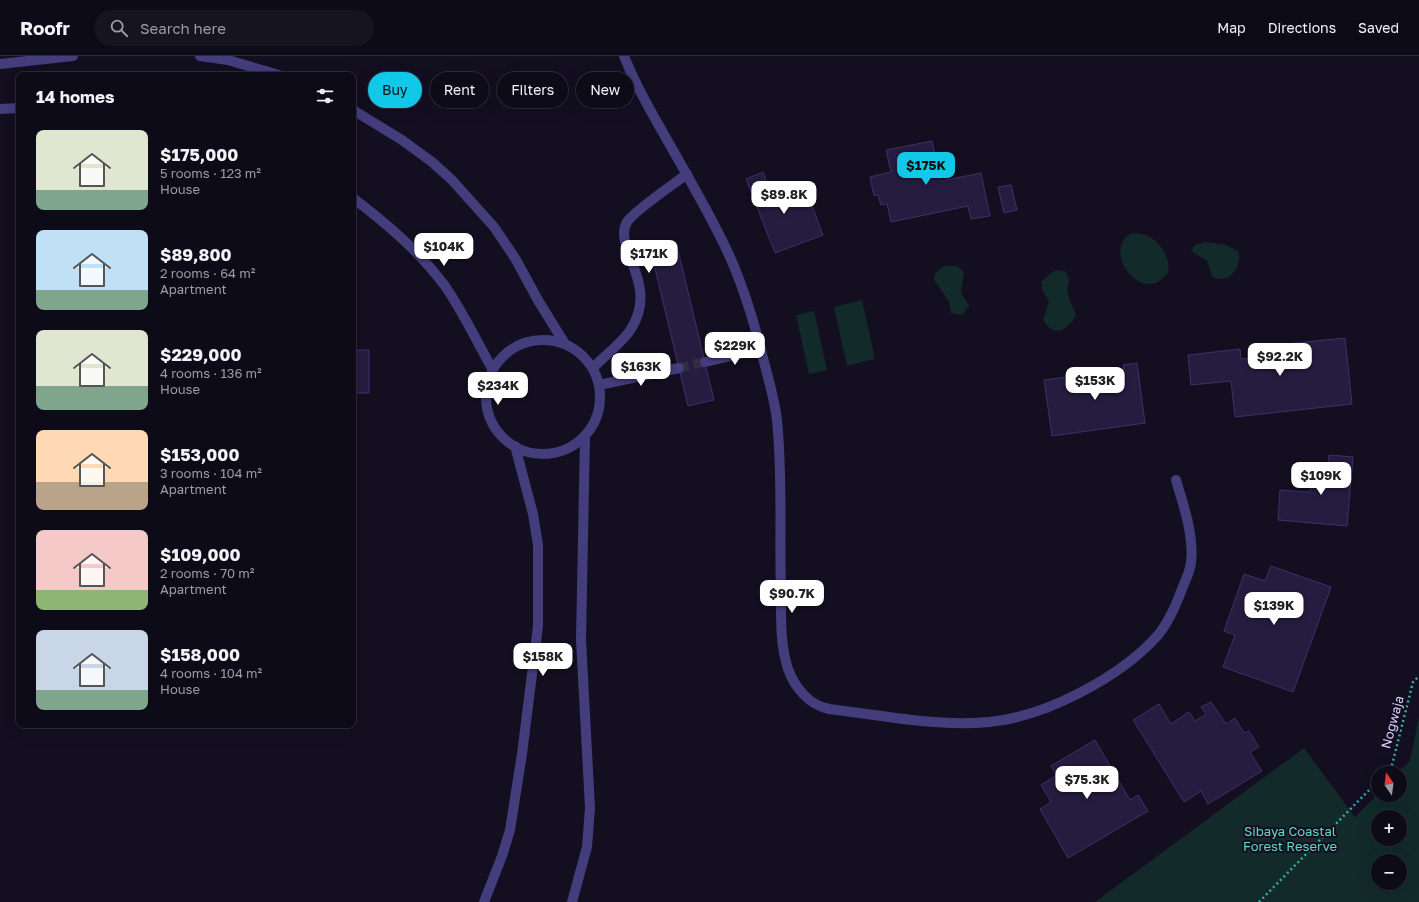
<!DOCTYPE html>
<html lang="en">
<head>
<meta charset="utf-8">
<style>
	body { margin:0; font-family:"Golos Text",sans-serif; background:#171422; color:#f1f3f6; height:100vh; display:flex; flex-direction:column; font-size:15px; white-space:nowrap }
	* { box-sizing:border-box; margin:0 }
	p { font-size:13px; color:#9b9ba2 }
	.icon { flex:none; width:22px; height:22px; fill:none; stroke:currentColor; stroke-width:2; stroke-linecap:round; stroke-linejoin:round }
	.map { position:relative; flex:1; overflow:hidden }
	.sheet { position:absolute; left:16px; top:16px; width:340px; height:656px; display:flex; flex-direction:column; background:#0e0b19; border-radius:8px; box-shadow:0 4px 16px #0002,0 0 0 1px #2e2b38 }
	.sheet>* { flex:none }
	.hud { position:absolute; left:368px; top:16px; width:380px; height:36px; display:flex; gap:8px }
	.needle { width:26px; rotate:346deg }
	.tools { position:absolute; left:1371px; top:710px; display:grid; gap:8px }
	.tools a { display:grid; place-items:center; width:36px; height:36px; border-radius:50%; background:#0e0b19; box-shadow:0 4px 16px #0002,0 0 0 1px #2e2b38; font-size:20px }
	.price { position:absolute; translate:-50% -34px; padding:0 9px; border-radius:8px; background:#fff; color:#222; font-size:13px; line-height:26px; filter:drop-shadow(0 1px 2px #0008) }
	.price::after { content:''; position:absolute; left:50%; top:24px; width:12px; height:9px; margin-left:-6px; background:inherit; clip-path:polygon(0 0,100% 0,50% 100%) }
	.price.selected { background:#11c8e8; color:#111 }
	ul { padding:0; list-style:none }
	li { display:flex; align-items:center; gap:12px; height:100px; padding:0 20px }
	li span { display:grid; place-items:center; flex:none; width:112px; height:80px; border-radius:8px; color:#555 }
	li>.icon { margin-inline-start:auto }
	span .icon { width:48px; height:48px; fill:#fffc; stroke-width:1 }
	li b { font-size:17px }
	h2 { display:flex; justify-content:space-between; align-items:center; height:48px; padding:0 20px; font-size:17px }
	.pill { padding:0 14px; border-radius:18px; background:#0e0b19; box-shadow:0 4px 16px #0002,0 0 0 1px #2e2b38; font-size:14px; line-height:36px }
	.pill.selected { background:#11c8e8; color:#111 }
	header { display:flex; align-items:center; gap:24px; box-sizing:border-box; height:56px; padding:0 20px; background:#0e0b19; border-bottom:1px solid #2e2b38 }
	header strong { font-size:19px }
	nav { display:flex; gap:22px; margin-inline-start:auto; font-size:14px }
	.search { width:280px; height:36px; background:#171422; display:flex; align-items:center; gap:10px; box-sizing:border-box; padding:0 14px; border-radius:22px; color:#9b9ba2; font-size:15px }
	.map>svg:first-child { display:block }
</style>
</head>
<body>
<header>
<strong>Roofr</strong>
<div class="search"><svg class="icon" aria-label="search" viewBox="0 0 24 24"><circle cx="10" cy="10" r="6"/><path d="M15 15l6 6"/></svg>Search here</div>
<nav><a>Map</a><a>Directions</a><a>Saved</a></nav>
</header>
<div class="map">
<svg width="1419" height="846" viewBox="0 0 1419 846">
	<rect width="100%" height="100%" fill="#130f21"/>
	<g fill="#122a2a" fill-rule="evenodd">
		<path d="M1130,178C1150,173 1172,196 1168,216C1144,252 1101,197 1130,178Z"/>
		<path d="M1206,186L1226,189L1238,195C1242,205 1236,215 1229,221C1208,227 1213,218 1207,205L1191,195L1195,189Z"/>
		<polygon points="944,210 957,210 964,216 961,237 969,250 962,259 951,257 949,246 934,223 936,216"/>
		<path d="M1056,214L1065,215C1073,226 1066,228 1068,239C1069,246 1075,252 1076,259C1068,275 1054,282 1043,264L1049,246L1042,233L1041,226L1047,220Z"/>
		<polygon points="862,244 875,303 847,310 834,251"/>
		<polygon points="814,255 827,314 809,318 796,259"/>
		<path d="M1419,661V846H1095L1304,692L1355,761L1378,738L1400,739V717H1398L1410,705ZM1378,761H1400V783H1378ZM1378,805H1400V827H1378Z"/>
	</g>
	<g fill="#251c40" stroke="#3e306a">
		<polygon points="932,85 941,125 981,117 990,160 971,163 968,150 891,166 887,148 881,149 878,139 874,140 870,121 891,116 886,94"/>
		<polygon points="763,116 770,136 783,131 787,142 806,134 823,179 775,197 746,123"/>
		<polygon points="1011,129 1017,154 1004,157 998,131"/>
		<polygon points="678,194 714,344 688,350 652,200"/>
		<polygon points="1345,282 1352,348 1235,361 1231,325 1191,329 1188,299 1240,293 1241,303 1287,299 1285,288"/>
		<rect x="353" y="294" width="16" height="43"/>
		<polygon points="1137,307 1145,367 1052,380 1044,324 1124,314 1123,309"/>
		<polygon points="1329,399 1353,401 1347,470 1278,464 1280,434 1310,436 1312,416 1327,417"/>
		<polygon points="1271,510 1331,531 1293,636 1223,611 1235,579 1224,575 1244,518 1265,525"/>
		<polygon points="1211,646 1226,668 1235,662 1244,677 1249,675 1259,691 1250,696 1262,715 1208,748 1201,735 1184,746 1133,664 1159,648 1171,668 1189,656 1195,665 1206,658 1201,651"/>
		<polygon points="1095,684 1130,744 1138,739 1148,755 1068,802 1040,753 1051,746 1041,729 1057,719 1051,710"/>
	</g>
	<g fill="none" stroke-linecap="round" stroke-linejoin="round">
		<polyline stroke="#312c42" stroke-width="10" stroke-dasharray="10 5" stroke-linecap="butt" points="679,312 705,306"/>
		<g stroke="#37aaa9" stroke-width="2.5" stroke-dasharray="2 3" stroke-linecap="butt">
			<polyline points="1386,717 1391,713 1413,626 1419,620"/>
			<polyline points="1259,846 1378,725"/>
		</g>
		<g stroke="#433d7c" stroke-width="10">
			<polyline points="200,0 228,4 279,19"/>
			<path d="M624,0C641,42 665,79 687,119C703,148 720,177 733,208C746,239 756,273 764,306C769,325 775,345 777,365C783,421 779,479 781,535C781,561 780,589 788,613C795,632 809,649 829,653C882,659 936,671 989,666C1045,661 1121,621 1158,579C1169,566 1176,549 1182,533C1185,525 1190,516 1191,507C1194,479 1184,451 1176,424"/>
			<polyline points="0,8 73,0"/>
			<polyline points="0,53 19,52"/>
			<polyline points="353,54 402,84 432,106 452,124 494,171 515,202 539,246 565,288"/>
			<path d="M353,142C387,168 419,195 445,230C463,256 477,286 493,314"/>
			<circle cx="543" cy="341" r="57"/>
			<polyline points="705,306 761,293"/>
			<path d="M593,312C604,300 623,286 631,273C660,227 612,192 627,166C634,155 674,128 687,118"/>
			<polyline points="599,329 679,312"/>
			<polyline points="484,846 502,800 510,774 522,698 538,570 538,489 533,458 515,390"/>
			<polyline points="572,846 587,791 590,752 581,584 585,380"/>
		</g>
	</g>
	<g text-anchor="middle" stroke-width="4" stroke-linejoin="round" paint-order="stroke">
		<g font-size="13" fill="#d9d2fc" stroke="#130f21">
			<text transform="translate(1392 666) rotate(-75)" y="5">Nogwaja</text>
		</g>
		<g font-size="13" fill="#64d6bf" stroke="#130f21">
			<text x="1290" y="780">Sibaya Coastal<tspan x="1290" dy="15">Forest Reserve</tspan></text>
		</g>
	</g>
</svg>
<div class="tools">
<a><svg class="needle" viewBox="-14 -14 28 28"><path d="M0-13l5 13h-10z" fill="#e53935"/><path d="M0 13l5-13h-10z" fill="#9b9ba2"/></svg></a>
<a>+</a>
<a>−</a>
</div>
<b class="price selected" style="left:926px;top:130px">$175K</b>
<b class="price" style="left:784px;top:159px">$89.8K</b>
<b class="price" style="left:444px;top:211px">$104K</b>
<b class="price" style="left:649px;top:218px">$171K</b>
<b class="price" style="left:735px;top:310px">$229K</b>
<b class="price" style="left:1280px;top:321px">$92.2K</b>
<b class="price" style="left:641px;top:331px">$163K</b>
<b class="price" style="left:1095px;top:345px">$153K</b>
<b class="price" style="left:498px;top:350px">$234K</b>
<b class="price" style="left:1321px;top:440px">$109K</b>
<b class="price" style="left:792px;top:558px">$90.7K</b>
<b class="price" style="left:1274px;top:570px">$139K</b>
<b class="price" style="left:543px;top:621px">$158K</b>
<b class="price" style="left:1087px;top:744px">$75.3K</b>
<div class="hud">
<a class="pill selected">Buy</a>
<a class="pill">Rent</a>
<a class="pill">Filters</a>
<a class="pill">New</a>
</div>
<section class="sheet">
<h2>14 homes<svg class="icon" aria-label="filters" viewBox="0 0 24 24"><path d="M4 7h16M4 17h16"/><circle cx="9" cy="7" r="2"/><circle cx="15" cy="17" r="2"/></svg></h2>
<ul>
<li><span style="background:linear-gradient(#dfe7d0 75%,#7fa58c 0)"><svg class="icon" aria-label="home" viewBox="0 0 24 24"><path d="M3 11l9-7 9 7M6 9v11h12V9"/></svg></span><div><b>$175,000</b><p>5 rooms · 123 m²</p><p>House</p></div></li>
<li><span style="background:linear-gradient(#bfe0f5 75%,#7fa58c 0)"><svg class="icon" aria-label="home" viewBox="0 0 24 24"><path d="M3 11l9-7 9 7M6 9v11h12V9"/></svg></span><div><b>$89,800</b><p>2 rooms · 64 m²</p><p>Apartment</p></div></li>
<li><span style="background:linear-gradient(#dfe7d0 70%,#7fa58c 0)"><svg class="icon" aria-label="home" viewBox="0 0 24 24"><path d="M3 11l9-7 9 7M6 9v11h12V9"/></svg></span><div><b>$229,000</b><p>4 rooms · 136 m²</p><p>House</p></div></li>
<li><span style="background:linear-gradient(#ffd9b3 65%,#b9a48a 0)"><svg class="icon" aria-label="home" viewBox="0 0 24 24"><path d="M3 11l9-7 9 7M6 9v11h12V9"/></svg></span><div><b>$153,000</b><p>3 rooms · 104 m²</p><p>Apartment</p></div></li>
<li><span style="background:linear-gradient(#f6c9c9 75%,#8fb573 0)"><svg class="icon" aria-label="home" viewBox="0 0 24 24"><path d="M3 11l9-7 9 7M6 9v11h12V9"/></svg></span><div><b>$109,000</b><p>2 rooms · 70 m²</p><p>Apartment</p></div></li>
<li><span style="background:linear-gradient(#c9d6e8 75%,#7fa58c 0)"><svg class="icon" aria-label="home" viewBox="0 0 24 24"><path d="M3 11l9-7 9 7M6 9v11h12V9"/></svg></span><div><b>$158,000</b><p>4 rooms · 104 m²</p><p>House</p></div></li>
</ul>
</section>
</div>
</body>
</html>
